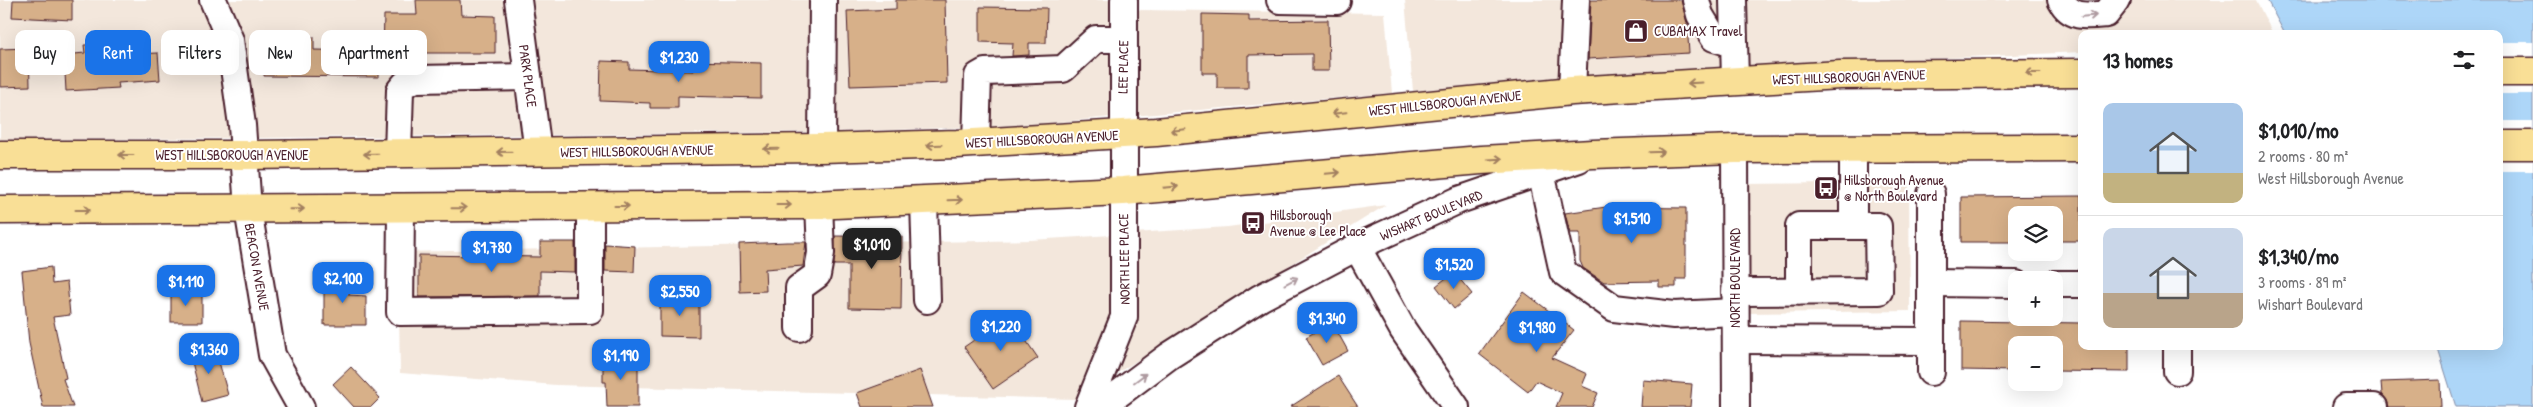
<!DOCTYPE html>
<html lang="en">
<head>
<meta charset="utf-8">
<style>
	body { margin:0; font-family:"Patrick Hand",sans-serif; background:#f6f6f6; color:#202124; height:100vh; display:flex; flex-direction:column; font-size:19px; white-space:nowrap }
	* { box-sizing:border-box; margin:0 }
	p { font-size:16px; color:#757577 }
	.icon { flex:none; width:28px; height:28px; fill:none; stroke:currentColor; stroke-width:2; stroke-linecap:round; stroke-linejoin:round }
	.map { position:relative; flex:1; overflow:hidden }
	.side { position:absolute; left:2078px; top:30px; width:425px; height:320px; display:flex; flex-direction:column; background:#fff; border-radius:10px; box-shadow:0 5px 20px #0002 }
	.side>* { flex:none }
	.hud { position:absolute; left:15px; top:30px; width:475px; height:45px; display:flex; gap:10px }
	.controls { position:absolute; left:2008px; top:206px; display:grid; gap:10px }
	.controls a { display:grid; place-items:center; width:55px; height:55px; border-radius:10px; background:#fff; box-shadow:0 5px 20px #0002; font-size:25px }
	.price { position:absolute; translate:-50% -42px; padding:0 11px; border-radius:10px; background:#1a73e8; color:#fff; font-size:16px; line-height:32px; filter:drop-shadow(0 1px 2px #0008) }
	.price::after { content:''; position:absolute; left:50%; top:30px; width:15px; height:11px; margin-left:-8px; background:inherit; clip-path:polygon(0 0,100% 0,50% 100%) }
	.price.current { background:#222; color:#fff }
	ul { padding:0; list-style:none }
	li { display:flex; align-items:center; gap:15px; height:125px; padding:0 25px }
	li+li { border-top:1px solid #e0e0e0 }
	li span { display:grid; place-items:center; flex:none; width:140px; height:100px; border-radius:10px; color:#555 }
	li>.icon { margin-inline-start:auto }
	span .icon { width:60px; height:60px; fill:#fffc; stroke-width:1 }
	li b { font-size:21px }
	h2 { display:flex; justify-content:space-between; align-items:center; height:60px; padding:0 25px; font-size:21px }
	.tag { padding:0 18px; border-radius:10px; background:#fff; box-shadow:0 5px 20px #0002; font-size:18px; line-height:45px }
	.tag.current { background:#1a73e8; color:#fff }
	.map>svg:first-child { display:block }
</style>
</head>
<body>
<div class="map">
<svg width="2533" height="407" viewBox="0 0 2533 407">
	<rect width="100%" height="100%" fill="#fff"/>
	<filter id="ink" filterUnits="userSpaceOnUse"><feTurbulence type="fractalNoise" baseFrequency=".02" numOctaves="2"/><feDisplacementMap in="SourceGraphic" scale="10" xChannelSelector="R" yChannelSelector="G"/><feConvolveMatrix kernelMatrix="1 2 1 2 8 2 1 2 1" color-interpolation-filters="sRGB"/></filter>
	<g filter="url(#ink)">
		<g fill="#f3e7dc">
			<polygon points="0,0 201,0 220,44 232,138 0,140"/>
			<polygon points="225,0 507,0 525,135 254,138"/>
			<polygon points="529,0 812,0 811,132 547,135"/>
			<polygon points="833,0 1113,0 1112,117 1029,125 833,132"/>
			<polygon points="1405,0 1723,0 1724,68 1628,73 1413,91"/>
			<polygon points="1744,0 2049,0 2061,20 2081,29 2107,26 2130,0 2256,0 2273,34 2081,34 2081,52 1746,67"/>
			<polygon points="1135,10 1385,13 1392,93 1133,116"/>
			<polygon points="1909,182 1910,311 1746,313 1746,184"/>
			<polygon points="1386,205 1114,375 1134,233 1228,227"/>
			<polygon points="1112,235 1113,315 1080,396 1076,399 556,385 400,373 398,252 1031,240"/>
		</g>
		<polygon fill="#add6f8" stroke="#858da6" points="2267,0 2533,0 2533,407 2456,407 2437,346 2499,346 2499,34 2285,34"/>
		<g fill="#fff">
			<rect x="2499" y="42" width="34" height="52"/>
			<rect x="2499" y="121" width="34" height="50"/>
		</g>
		<g fill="#d7b089" stroke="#4a1f2b">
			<polygon points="13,0 72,0 72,20 12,17"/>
			<polygon points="416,0 460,0 461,15 495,16 495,53 383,53 384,15 417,15"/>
			<polygon points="896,0 945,0 947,83 850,86 847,11 896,9"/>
			<polygon points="1591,0 1681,0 1687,23 1689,53 1588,59"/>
			<polygon points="980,7 1047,8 1046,43 1029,43 1029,55 1012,56 1013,43 980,42"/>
			<polygon points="1202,14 1249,15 1249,21 1328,20 1329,71 1312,71 1312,54 1248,55 1248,88 1217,88 1217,73 1202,73"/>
			<polygon points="265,36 314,37 314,50 379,51 379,77 264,76"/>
			<polygon points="116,44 117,55 158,53 160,80 118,83 119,88 66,91 64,55 85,53 84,45"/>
			<polygon points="29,48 30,86 0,87 0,49"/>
			<polygon points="601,61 629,62 629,69 693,71 694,61 761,63 761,98 678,96 678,108 650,108 650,103 600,101"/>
			<polygon points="2081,196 2081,241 2054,241 2054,215 2016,215 2016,242 1961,242 1961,197"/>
			<polygon points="1606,207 1686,208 1686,279 1676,279 1676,287 1659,287 1659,281 1604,282 1583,268 1580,261 1580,233 1570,233 1565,213"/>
			<polygon points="835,236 902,237 901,309 849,308 849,265 834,265"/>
			<polygon points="540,242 575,242 575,272 540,271 540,296 419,297 419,255 540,257"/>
			<polygon points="787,242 806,242 803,266 765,269 766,291 740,292 739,244"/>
			<polygon points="605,244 635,246 634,272 605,271"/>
			<polygon points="51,267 52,284 67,282 70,315 53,317 66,378 63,379 73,407 43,407 29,343 22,271"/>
			<polygon points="1454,272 1472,294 1454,309 1436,286"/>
			<polygon points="324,276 350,278 349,295 366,296 366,325 324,325"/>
			<rect x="171" y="292" width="31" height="30"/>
			<polygon points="1524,292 1574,330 1552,358 1587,374 1582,386 1598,393 1592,407 1556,407 1562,393 1536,381 1528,392 1479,354"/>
			<polygon points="660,298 699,298 699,337 660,336"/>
			<polygon points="1009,316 1038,358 993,389 964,347"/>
			<polygon points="1961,321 2081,323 2081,346 2129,346 2129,372 2054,371 2054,345 2016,345 2016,371 1961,370"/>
			<polygon points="1332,322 1348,351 1322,365 1306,337"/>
			<polygon points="215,347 228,395 202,402 190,354"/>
			<polygon points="603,356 638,357 638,407 607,407 606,382 603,382"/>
			<polygon points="351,367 380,398 371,407 354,407 333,384"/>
			<polygon points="920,370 933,407 862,407 857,393"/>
			<polygon points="1338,376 1358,407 1290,407"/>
			<polygon points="1643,380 1692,384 1690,407 1641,407"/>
			<polygon points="2440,380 2441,407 2389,407 2387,400 2382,394 2381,382"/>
		</g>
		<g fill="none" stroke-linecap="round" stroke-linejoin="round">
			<defs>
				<g id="minor">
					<polyline points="213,0 230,40 242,125 248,209 272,355 301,407"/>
					<polyline points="518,0 538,152"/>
					<polyline points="1280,0 1337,1"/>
					<polyline points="1696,0 1700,15 1714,38 1734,44"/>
					<polyline points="1733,0 1735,81"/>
					<path d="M2061,0C2071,19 2087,16 2106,14L2117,0"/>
					<polyline points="1572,91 1576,0"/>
					<polyline points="976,143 978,76 985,72 1063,69 1096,39 1124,39"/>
					<polyline points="822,148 823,0"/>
					<polyline points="1735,149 1736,407"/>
					<polyline points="1853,149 1853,226"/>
					<polyline points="398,153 400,90 405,84 416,79 528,77"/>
					<polyline points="1541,172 1563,272 1614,308 1674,315 1735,312"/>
					<polyline points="1931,194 1931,372"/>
					<polyline points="924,201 927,300"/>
					<polyline points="401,208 400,312 590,310 590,206"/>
					<polyline points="1357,247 1403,330 1456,407"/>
					<polyline points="1931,283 2016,284"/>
					<polyline points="2054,284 2081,284"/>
					<polyline points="1735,292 1879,291 1878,226 1799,226 1799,292"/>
					<polyline points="799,328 799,288 817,275 821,253 819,204"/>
					<polyline points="1736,340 1931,341"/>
					<polyline points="2177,371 2177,346"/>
					<polyline points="1088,407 1124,317 1124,0"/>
					<polyline points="1101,407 1169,356 1260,298 1357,247 1459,200 1579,159"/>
					<polyline points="2346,407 2374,407"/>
				</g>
				<g id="major">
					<polyline points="2499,72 2533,72"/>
					<polyline points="2499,145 2533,145"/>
					<polyline points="0,155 245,155 822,148 957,144 1156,132 1572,91 1840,75 2081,73"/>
					<polyline points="0,210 813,205 1123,191 1481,160 1593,154 1735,149 2081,148"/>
				</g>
			</defs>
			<use href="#minor" stroke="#4a1f2b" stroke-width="30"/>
			<use href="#major" stroke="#4a1f2b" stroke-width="31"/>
			<use href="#minor" stroke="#fff" stroke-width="26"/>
			<use href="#major" stroke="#f9df96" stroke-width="28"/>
		</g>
		<defs><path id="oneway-shaft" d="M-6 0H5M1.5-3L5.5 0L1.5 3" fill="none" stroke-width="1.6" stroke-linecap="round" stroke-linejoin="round" transform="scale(1.25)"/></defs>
		<g stroke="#ae9aa0">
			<use href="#oneway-shaft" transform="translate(2089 16) rotate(-5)"/>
			<use href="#oneway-shaft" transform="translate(1291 281) rotate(-28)"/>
			<use href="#oneway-shaft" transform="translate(1140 378) rotate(-37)"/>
		</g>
		<g stroke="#a27f60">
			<use href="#oneway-shaft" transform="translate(2033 73) rotate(180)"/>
			<use href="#oneway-shaft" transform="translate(1695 83) rotate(177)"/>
			<use href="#oneway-shaft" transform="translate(1339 113) rotate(174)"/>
			<use href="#oneway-shaft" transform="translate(1178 130) rotate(174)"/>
			<use href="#oneway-shaft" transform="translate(934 145) rotate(178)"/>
			<use href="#oneway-shaft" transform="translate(771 149) rotate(179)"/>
			<use href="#oneway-shaft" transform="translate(504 152) rotate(179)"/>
			<use href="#oneway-shaft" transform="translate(1657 152) rotate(-2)"/>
			<use href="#oneway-shaft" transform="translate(371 154) rotate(179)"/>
			<use href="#oneway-shaft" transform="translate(126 155) rotate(180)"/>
			<use href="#oneway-shaft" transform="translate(1495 159) rotate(-3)"/>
			<use href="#oneway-shaft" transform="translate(1333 173) rotate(-5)"/>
			<use href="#oneway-shaft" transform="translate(1171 187) rotate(-5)"/>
			<use href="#oneway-shaft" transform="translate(955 200) rotate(-2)"/>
			<use href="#oneway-shaft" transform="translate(784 205)"/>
			<use href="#oneway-shaft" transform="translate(622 206)"/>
			<use href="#oneway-shaft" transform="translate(459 208) rotate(-1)"/>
			<use href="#oneway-shaft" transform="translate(297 209) rotate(-1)"/>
			<use href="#oneway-shaft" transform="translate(83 210)"/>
		</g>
	</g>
	<defs>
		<symbol id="shop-square" viewBox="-11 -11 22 22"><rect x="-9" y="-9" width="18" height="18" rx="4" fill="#4a1f2b" stroke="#fff"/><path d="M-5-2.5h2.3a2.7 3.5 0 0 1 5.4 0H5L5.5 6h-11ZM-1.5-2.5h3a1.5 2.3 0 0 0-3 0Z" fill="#fff"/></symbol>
		<symbol id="bus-square" viewBox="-11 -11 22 22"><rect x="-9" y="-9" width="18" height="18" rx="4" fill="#4a1f2b" stroke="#fff"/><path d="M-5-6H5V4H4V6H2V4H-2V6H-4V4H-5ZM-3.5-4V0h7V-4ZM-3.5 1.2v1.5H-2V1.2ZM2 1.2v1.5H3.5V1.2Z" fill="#fff"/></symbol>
	</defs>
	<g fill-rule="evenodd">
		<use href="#shop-square" x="1622" y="17" width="28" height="28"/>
		<use href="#bus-square" x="1812" y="174" width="28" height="28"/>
		<use href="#bus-square" x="1239" y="209" width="28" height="28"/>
	</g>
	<g text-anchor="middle" stroke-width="4" stroke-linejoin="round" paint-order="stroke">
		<g font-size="14" fill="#4a1f2b" stroke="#fff" text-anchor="start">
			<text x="1654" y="36">CUBAMAX Travel</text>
			<text x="1844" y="185">Hillsborough Avenue<tspan x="1844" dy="16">@ North Boulevard</tspan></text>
			<text x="1270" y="220">Hillsborough<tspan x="1270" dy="16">Avenue @ Lee Place</tspan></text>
		</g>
		<g font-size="14" fill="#4a1f2b" stroke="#fff">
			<text transform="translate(1123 67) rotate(-89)" y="5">LEE PLACE</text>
			<text transform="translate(528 76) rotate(82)" y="5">PARK PLACE</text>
			<text transform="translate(1849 77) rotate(-2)" y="5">WEST HILLSBOROUGH AVENUE</text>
			<text transform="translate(1445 103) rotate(-6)" y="5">WEST HILLSBOROUGH AVENUE</text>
			<text transform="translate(1042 139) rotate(-3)" y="5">WEST HILLSBOROUGH AVENUE</text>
			<text transform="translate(637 151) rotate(-1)" y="5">WEST HILLSBOROUGH AVENUE</text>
			<text x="232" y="160">WEST HILLSBOROUGH AVENUE</text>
			<text transform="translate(1431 215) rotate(-23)" y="5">WISHART BOULEVARD</text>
			<text transform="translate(1124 259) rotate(-91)" y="5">NORTH LEE PLACE</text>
			<text transform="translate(257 267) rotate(80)" y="5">BEACON AVENUE</text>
			<text transform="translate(1735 278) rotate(-90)" y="5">NORTH BOULEVARD</text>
		</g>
	</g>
</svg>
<div class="controls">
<a><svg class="icon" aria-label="layers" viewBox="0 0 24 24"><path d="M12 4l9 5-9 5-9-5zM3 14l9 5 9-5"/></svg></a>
<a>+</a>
<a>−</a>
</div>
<b class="price" style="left:679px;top:83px">$1,230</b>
<b class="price" style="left:1632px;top:244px">$1,510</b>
<b class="price current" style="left:872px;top:270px">$1,010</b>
<b class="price" style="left:492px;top:273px">$1,780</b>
<b class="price" style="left:1454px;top:290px">$1,520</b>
<b class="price" style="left:343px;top:304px">$2,100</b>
<b class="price" style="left:186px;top:307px">$1,110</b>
<b class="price" style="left:680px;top:317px">$2,550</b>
<b class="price" style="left:1327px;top:344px">$1,340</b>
<b class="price" style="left:1001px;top:352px">$1,220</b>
<b class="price" style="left:1537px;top:353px">$1,980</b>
<b class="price" style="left:209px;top:375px">$1,360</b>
<b class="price" style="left:621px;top:381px">$1,190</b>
<div class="hud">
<a class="tag">Buy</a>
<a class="tag current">Rent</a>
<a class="tag">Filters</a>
<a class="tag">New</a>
<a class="tag">Apartment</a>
</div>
<section class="side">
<h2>13 homes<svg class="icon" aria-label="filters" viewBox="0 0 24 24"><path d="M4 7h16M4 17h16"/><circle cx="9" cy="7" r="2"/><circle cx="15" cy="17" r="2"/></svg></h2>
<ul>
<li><span style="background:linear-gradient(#a9c7e8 70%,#c2b280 0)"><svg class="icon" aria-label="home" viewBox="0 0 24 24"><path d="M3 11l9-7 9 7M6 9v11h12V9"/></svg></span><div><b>$1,010/mo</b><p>2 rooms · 80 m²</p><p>West Hillsborough Avenue</p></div></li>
<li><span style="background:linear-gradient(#c9d6e8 65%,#b9a48a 0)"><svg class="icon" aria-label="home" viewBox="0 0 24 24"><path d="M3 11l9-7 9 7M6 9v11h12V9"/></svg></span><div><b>$1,340/mo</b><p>3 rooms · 89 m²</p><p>Wishart Boulevard</p></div></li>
</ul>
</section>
</div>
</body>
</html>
